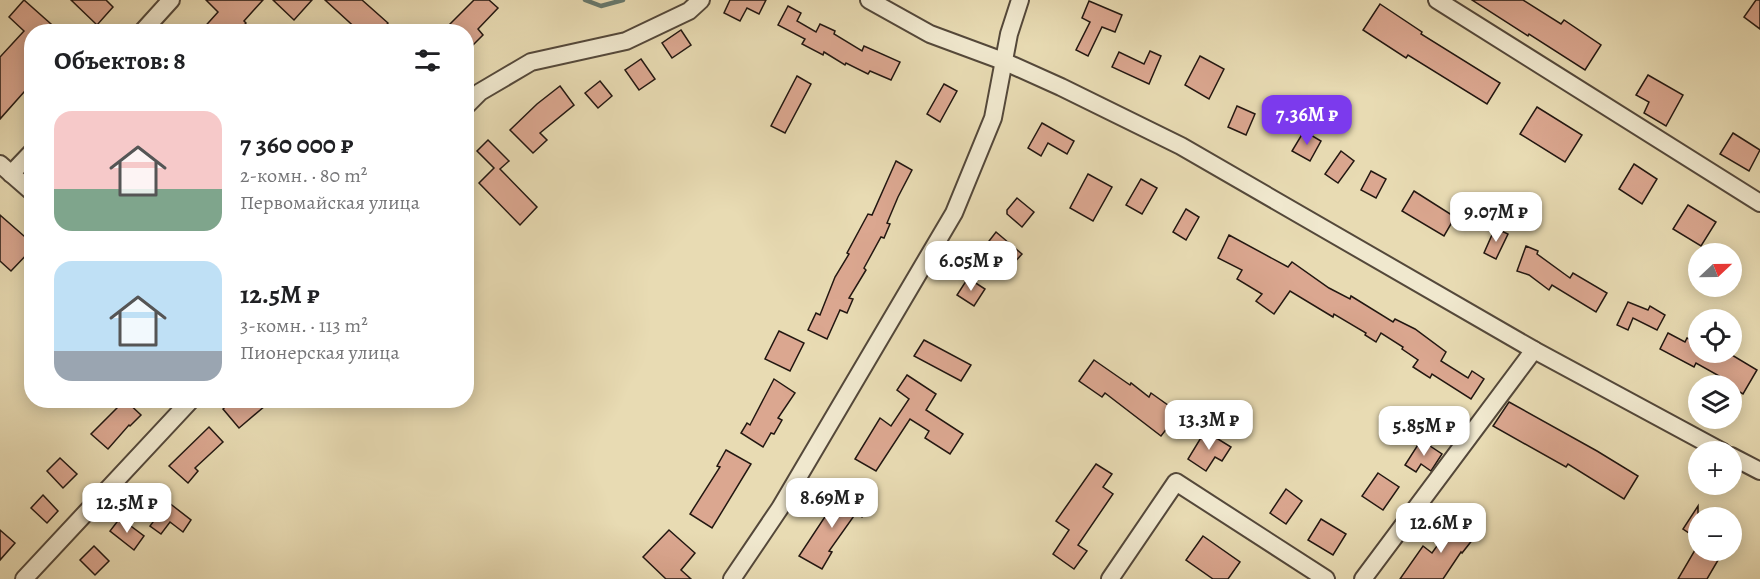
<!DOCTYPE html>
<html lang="ru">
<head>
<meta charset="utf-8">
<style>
	body { margin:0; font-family:Alegreya,serif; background:#f6f6f6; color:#202124; height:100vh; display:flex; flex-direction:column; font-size:22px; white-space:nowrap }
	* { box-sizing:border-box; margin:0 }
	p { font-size:20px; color:#757577 }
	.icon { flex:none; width:33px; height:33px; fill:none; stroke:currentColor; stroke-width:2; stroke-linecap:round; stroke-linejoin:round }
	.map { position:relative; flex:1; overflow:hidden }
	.side { position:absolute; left:24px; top:24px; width:450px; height:384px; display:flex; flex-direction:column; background:#fff; border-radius:24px; box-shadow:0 3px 15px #0003 }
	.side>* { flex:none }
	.needle { width:39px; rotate:68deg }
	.buttons { position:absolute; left:1688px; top:243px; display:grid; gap:12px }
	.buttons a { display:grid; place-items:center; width:54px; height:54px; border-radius:50%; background:#fff; box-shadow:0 3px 15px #0003; font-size:30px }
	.price { position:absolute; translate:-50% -51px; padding:0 14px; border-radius:12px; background:#fff; color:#222; font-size:20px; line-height:39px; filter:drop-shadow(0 2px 3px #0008) }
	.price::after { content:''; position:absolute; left:50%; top:36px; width:18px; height:14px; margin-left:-9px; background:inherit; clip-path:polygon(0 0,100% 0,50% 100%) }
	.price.current { background:#7c3aed; color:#fff }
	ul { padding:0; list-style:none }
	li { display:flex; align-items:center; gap:18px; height:150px; padding:0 30px }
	li span { display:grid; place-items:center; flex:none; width:168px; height:120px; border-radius:18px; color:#555 }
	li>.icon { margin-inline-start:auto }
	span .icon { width:72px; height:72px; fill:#fffc; stroke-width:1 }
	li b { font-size:26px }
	h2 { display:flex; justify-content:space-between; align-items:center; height:72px; padding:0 30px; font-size:26px }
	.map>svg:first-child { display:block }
</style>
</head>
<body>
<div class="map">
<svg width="1760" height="579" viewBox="0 0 1760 579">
	<rect width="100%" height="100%" fill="#e8dbb3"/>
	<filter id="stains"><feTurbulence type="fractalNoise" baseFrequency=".00333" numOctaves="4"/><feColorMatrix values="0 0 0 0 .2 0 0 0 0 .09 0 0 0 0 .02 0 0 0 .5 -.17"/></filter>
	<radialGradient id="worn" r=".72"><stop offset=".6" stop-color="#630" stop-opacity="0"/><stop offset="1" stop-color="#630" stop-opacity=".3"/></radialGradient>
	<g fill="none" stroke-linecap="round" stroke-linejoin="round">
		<polyline stroke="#68796d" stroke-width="4.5" points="585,0 601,6 623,0"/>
	</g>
	<g fill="#dba790" stroke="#221711" stroke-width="1.5">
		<polygon points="24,0 60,32 32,32 32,98 24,92 0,119 0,57 24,31 9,17"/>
		<polygon points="71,0 106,0 113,7 97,25"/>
		<polygon points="206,0 263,0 244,21 246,23 238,32 200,32 218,12"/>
		<polygon points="273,0 312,0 294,20"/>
		<polygon points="325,0 362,0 388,23 381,32 360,32"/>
		<polygon points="474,0 489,0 498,8 478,29 483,35 466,52 466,32 442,32"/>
		<polygon points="730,0 766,0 759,14 747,8 740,21 724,13"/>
		<polygon points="1472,0 1523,0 1561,24 1564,20 1601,45 1585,70 1529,34 1528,36"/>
		<polygon points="1756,0 1760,0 1760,29 1744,17"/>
		<polygon points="1089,1 1122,15 1115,32 1102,27 1088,56 1076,50 1090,22 1082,18"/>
		<polygon points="1380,4 1422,32 1421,34 1500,83 1487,104 1408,55 1406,58 1363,30"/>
		<polygon points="788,6 801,13 797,21 816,32 820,24 835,31 834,34 862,51 864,46 900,62 891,80 870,71 868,74 846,63 845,65 824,52 823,55 802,44 805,39 778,25"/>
		<polygon points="681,30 691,45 672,58 662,43"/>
		<polygon points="1150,51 1161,56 1149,84 1112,67 1119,52 1144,64"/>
		<polygon points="1200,56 1224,69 1209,99 1185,85"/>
		<polygon points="641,59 655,79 639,90 625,70"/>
		<polygon points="1648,75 1683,95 1666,126 1644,113 1649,102 1636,95"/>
		<polygon points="797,76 811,84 785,133 771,126"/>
		<polygon points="600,81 612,96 598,108 585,93"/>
		<polygon points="944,84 957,91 940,122 927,114"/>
		<polygon points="560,86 574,105 540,133 547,140 533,153 510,130 537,104"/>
		<polygon points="1237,106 1255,114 1246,135 1228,127"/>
		<polygon points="1537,107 1582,135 1565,162 1520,134"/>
		<polygon points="1042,123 1074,141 1067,154 1048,143 1041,156 1028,148"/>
		<polygon points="1304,131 1321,141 1310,161 1292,151"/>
		<polygon points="1733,133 1760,150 1749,171 1720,154"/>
		<polygon points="488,140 509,161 500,169 537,207 520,225 479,183 494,168 477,151"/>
		<polygon points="1341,151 1354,161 1338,183 1325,174"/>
		<polygon points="896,161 912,170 898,197 887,223 890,224 884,238 881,237 864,268 866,270 849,298 853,299 847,313 840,310 827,339 808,330 816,313 820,315 835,277 849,254 847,253 868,214 872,215"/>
		<polygon points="1634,164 1657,179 1642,204 1619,189"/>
		<polygon points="1371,171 1386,179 1376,198 1361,190"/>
		<polygon points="1088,174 1112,187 1093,221 1070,208"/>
		<polygon points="1141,179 1157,188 1142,214 1126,205"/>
		<polygon points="1414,191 1455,217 1444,236 1402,211"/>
		<polygon points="1017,198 1034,212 1022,227 1007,214 1007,210"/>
		<polygon points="1688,205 1716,222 1701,246 1673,229"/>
		<polygon points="1186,209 1199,217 1186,240 1173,232"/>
		<polygon points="0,215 32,243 32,249 11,271 0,261"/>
		<polygon points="1495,228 1508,234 1496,259 1484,253"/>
		<polygon points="996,232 1022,254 1005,273 996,264 1001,258 986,245"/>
		<polygon points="1229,235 1288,267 1292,262 1329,288 1350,299 1351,296 1393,322 1395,319 1415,329 1446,352 1441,361 1468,378 1472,371 1484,379 1471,399 1432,374 1430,378 1413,367 1418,360 1402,349 1403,347 1381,333 1376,342 1365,335 1366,333 1334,314 1333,317 1290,291 1274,314 1256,301 1262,294 1237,279 1242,270 1218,258"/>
		<polygon points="1526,246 1538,251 1537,254 1570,278 1573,273 1607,293 1596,312 1552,285 1549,290 1529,275 1517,271"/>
		<polygon points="968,278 985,289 974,306 957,295"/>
		<polygon points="1628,302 1648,310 1650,306 1665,315 1657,330 1633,318 1628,330 1617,325"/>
		<polygon points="779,331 804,343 790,371 765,359"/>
		<polygon points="1668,333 1685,342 1687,338 1698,343 1698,352 1727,352 1757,370 1743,394 1728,385 1730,382 1696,363 1694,367 1660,349"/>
		<polygon points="924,340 971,365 961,381 914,356"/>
		<polygon points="1094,360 1130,385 1131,383 1149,397 1151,393 1179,413 1161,436 1105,393 1102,397 1079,381"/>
		<polygon points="907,375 936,394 926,410 963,434 950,454 925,438 929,431 910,419 876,471 855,459 880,418 891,426 909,399 897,390"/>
		<polygon points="774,379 795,393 778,418 782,420 774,434 771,433 763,447 741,433 747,423 750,425"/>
		<polygon points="125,400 141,415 130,426 129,425 108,449 91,434"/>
		<polygon points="233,400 272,400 239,428 223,409"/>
		<polygon points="1509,402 1597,451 1638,476 1624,499 1568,464 1566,467 1493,426"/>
		<polygon points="209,427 223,442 195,468 198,471 188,483 169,466"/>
		<polygon points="1205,431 1231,447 1222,461 1215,457 1206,471 1188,459"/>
		<polygon points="1421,440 1442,454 1431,471 1421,464 1416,472 1405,465"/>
		<polygon points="726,450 751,464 712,528 690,514 720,467 717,466"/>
		<polygon points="60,458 77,474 63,488 47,471"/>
		<polygon points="1096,464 1112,474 1103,487 1113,494 1078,545 1087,551 1074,569 1053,554 1069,530 1056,521"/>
		<polygon points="1378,473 1399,487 1383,510 1362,496"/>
		<polygon points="1286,489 1302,501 1286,524 1270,513"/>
		<polygon points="842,491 868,507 862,517 856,513 829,551 832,552 822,569 799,556"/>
		<polygon points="43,495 58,511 47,523 31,508"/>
		<polygon points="168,502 191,520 183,532 170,522 161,534 150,526"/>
		<polygon points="1698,506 1698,539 1683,529"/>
		<polygon points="120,518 144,536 134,550 110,531"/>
		<polygon points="1457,518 1477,534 1462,553 1461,552 1443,579 1400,579 1423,546 1432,553"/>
		<polygon points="1321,519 1346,534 1333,555 1308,540"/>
		<polygon points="0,530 15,543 0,560"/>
		<polygon points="669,530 695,553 681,570 691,579 666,579 643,557"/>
		<polygon points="1203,536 1240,562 1228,579 1213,579 1186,560"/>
		<polygon points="94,546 109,561 95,575 80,560"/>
		<polygon points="1695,550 1724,550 1707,579 1678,579"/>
	</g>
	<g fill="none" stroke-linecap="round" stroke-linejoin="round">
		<defs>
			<g id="minor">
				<polyline points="869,0 930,34 1003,61 1061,87 1181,146 1534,350 1723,452"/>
				<polyline points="1437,0 1760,203"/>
				<polyline points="142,32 171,0"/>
				<polyline points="466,106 480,92 531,62 626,41 689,11 701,0"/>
				<polyline points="0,164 32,192"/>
				<polyline points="11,174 32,152"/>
				<polyline points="1731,456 1760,471"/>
				<polyline points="24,579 191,400"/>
				<polyline points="732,579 780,508 954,213 993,118 1009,34 1020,0"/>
				<polyline points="1110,579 1176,482 1326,579"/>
				<polyline points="1363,579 1534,350"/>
			</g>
		</defs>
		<use href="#minor" stroke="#54483a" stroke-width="20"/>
		<use href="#minor" stroke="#f0e8ce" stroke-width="16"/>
	</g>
	<rect width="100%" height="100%" filter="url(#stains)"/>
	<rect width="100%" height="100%" fill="url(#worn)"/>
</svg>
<div class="buttons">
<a><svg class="needle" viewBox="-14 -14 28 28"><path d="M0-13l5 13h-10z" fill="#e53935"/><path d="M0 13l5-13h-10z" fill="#757577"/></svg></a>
<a><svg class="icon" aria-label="locate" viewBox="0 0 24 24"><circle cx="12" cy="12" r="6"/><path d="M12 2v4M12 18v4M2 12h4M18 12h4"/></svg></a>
<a><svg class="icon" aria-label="layers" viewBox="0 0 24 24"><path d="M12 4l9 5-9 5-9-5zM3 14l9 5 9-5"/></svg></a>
<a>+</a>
<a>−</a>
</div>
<b class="price current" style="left:1307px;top:146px">7.36M ₽</b>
<b class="price" style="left:1496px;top:243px">9.07M ₽</b>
<b class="price" style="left:971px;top:292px">6.05M ₽</b>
<b class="price" style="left:1209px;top:451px">13.3M ₽</b>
<b class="price" style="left:1424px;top:457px">5.85M ₽</b>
<b class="price" style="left:832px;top:529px">8.69M ₽</b>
<b class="price" style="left:127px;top:534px">12.5M ₽</b>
<b class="price" style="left:1441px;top:554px">12.6M ₽</b>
<section class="side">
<h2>Объектов: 8<svg class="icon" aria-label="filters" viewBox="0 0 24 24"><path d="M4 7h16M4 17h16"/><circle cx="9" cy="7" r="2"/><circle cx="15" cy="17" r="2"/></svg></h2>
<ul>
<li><span style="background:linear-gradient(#f6c9c9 65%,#7fa58c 0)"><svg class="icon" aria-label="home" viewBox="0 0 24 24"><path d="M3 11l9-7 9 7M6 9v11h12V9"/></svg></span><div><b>7 360 000 ₽</b><p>2-комн. · 80 m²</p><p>Первомайская улица</p></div></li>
<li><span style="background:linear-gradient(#bfe0f5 75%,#9aa5b1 0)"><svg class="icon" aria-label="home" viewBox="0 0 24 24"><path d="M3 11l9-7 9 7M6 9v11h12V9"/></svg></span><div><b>12.5M ₽</b><p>3-комн. · 113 m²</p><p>Пионерская улица</p></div></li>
</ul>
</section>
</div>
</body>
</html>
